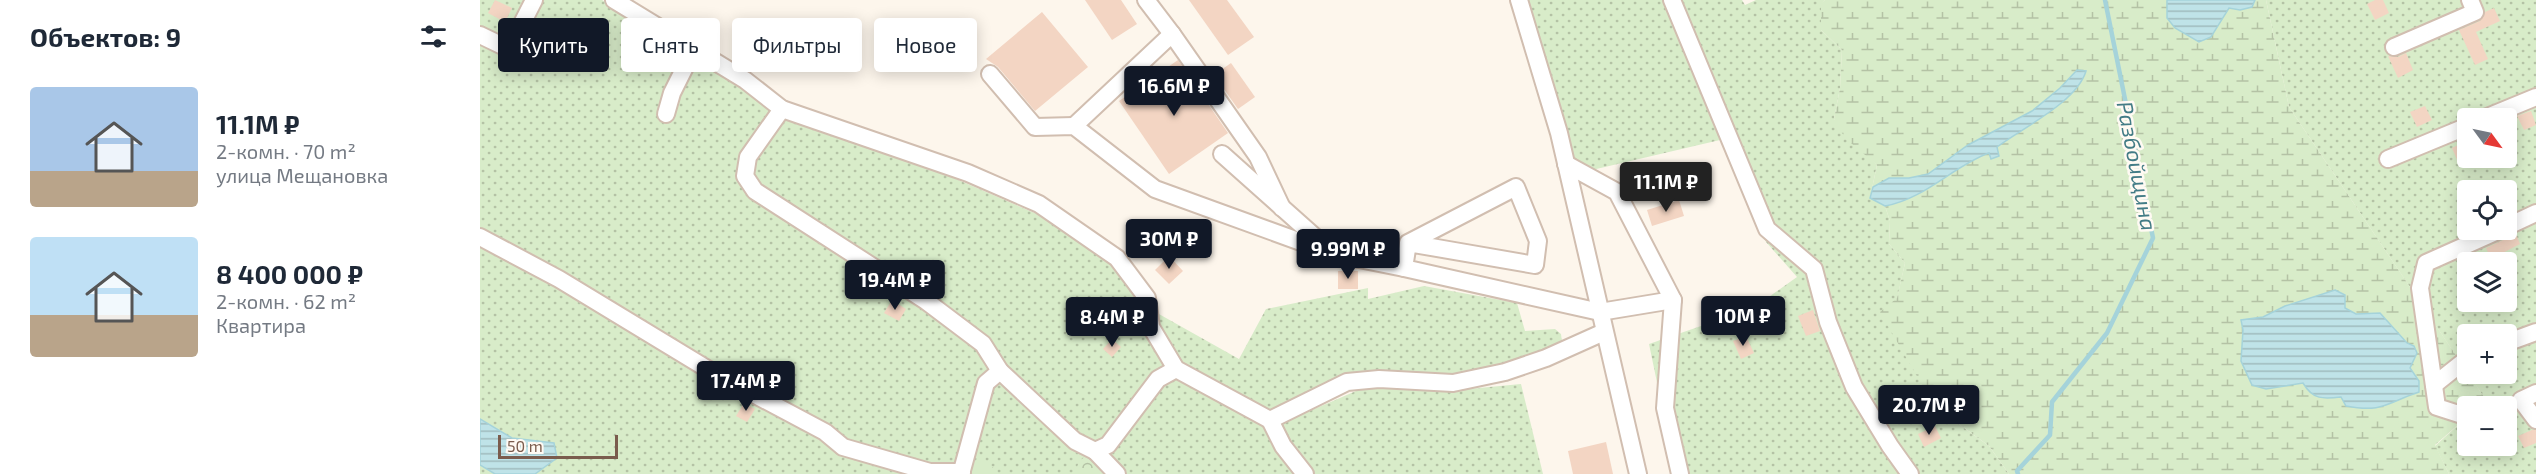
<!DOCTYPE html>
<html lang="ru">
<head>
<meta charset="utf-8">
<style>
	body { margin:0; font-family:"Exo 2",sans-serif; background:#f2f2f3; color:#1f2937; height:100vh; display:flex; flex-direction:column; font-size:22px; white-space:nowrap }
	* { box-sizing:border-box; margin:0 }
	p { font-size:20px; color:#747a83 }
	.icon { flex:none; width:33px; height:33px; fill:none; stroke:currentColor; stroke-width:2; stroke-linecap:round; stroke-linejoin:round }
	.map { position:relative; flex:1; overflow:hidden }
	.sheet { display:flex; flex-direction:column; background:#fff; width:480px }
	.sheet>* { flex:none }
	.guide { position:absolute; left:18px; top:18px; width:570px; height:54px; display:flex; gap:12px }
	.needle { width:39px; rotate:123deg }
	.buttons { position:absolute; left:1977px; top:108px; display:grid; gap:12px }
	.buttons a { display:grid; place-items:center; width:60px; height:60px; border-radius:6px; background:#fff; box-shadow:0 3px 15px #0003; font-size:30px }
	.scale { position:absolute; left:18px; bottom:15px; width:120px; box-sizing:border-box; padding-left:6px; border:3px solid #7a5c4d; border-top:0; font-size:16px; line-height:21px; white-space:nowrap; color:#7a5c4d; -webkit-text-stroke:4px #fffaf3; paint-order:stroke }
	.price { position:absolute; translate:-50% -51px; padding:0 14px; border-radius:6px; background:#111827; color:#fff; font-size:20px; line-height:39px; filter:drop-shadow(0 2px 3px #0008) }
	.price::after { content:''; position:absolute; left:50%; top:36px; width:18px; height:14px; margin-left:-9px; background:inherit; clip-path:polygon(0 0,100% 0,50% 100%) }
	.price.on { background:#222; color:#fff }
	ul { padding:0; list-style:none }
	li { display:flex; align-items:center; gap:18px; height:150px; padding:0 30px }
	li span { display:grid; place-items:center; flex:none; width:168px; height:120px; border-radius:6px; color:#555 }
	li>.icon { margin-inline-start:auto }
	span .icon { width:72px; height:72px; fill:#fffc; stroke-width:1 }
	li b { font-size:26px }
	h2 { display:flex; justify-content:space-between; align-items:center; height:72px; padding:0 30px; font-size:26px }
	.chip { padding:0 21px; border-radius:6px; background:#fff; box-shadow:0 3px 15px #0003; font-size:21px; line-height:54px }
	.chip.on { background:#111827; color:#fff }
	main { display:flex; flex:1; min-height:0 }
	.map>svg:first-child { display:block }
</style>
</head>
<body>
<main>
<section class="sheet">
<h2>Объектов: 9<svg class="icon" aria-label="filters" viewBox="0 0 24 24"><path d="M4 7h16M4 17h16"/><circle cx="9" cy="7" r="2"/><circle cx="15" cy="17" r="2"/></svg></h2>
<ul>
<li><span style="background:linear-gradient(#a9c7e8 70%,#b9a48a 0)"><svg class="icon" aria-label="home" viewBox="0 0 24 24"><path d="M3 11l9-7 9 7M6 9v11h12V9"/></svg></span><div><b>11.1M ₽</b><p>2-комн. · 70 m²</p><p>улица Мещановка</p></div></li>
<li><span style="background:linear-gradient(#bfe0f5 65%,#b9a48a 0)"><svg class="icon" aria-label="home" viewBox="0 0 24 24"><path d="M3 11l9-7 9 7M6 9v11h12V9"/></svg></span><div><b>8 400 000 ₽</b><p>2-комн. · 62 m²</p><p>Квартира</p></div></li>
</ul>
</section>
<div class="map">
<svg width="2056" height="474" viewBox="0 0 2056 474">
	<defs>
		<pattern id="grass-dots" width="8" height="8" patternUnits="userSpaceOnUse" patternTransform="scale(1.5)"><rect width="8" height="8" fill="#d8ecc9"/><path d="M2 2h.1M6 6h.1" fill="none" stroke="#b4c2a5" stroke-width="1.8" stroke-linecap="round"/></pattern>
		<pattern id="forest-crowns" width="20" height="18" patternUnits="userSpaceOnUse" patternTransform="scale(1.5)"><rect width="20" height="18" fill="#d8ecc9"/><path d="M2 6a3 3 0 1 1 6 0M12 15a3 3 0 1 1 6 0" fill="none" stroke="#b4c2a5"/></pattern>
		<pattern id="wetland-marsh" width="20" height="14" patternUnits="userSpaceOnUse" patternTransform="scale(1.5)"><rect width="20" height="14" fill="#d8ecc9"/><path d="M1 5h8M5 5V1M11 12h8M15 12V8" fill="none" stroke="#b4c2a5"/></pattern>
		<pattern id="water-rules" width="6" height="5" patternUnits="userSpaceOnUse" patternTransform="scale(1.5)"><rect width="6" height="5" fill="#bfe3e8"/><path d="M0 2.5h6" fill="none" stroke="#a0bbbe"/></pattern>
	</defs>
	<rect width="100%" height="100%" fill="#fdf6ec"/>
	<g fill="url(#grass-dots)" fill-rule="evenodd">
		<polygon points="0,0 122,0 311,115 437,162 610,237 670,309 759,359 786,309 888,288 888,299 944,286 1037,303 1045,331 1075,329 1081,334 1082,342 1044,360 973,376 864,377 814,402 825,413 883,388 978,390 1041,384 1063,474 0,474"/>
		<polygon points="1047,0 1262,0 1265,5 1276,0 1345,0 1341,5 1341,30 1362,50 1360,88 1354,119 1397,165 1390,198 1405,206 1410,221 1409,244 1425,263 1417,299 1454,406 1509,446 1529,474 1196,474 1169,344 1273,308 1317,277 1286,242 1240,140 1095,174 1086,129"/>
		<path d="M1786,0H2056V474H1969L1955,446L1987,417L1988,446H2026V406H2000L2006,400L1988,374H2026V334H1988L1987,372L1809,107ZM1988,118H2026V158H1988ZM1988,190H2026V230H1988ZM1988,262H2026V302H1988Z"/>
	</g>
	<g fill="url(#forest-crowns)">
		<path d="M607,456L615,459L631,474H596C597,465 598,460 607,456Z"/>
		<polygon points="498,458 515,469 518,474 489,474"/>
	</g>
	<polygon fill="url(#wetland-marsh)" points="1345,0 1786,0 1809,107 2006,400 2000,406 1988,406 1987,417 1955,445 1969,474 1529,474 1509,446 1454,406 1400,312 1417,298 1425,263 1409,244 1410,221 1405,206 1390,198 1397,165 1365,138 1354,119 1360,88 1362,50 1341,30 1341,4"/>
	<g fill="url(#water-rules)" stroke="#a5d3da" stroke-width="1.5">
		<polygon points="1687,0 1775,0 1772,7 1760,10 1749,8 1731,37 1719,42 1695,28 1687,18"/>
		<path d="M1597,70L1606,71C1597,102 1542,128 1517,147L1519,156L1511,159L1509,153C1473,166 1445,199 1405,206L1390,198L1393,187L1409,178H1429L1448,174L1488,145L1552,111L1580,88Z"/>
		<path d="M1855,290L1865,295V308L1876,314L1900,313L1927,343L1934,346L1937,353L1930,368L1939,381V392C1906,403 1903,413 1866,406L1861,397C1843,399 1833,400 1823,383L1786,389L1772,385L1761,361L1763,330L1761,320L1783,317L1805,306Z"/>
		<polygon points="0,419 32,438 74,443 77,458 55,474 15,474 0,465"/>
	</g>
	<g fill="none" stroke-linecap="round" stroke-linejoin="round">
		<polyline stroke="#a5d3da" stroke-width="4.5" points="1538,474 1537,471 1570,435 1572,402 1627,333 1673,238 1625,0"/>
	</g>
	<g fill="#f3d5c3">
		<polygon points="15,0 32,8 25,22 8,13"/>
		<polygon points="605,0 641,0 657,24 632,40"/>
		<polygon points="709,0 747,0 774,37 748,55"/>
		<polygon points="1895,0 1903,0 1909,13 1895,20 1887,4"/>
		<polygon points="2014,8 2020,21 1996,32 2008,59 1995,65 1979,30 2000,21 2005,12"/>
		<polygon points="562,12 608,67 555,111 518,67 506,59"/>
		<polygon points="1926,53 1933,70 1918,78 1908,56 1918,57"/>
		<polygon points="698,60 748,133 689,174 639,101"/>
		<polygon points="751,63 775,97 758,109 734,75"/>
		<polygon points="1945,106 1952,120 1937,127 1930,112"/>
		<polygon points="2051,111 2056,125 2044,130 2037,116"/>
		<polygon points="1988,140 1988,157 1978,162 1972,148"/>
		<polygon points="1199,200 1204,216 1172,226 1167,210"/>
		<polygon points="2036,234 2040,244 2011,259 2006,248"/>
		<polygon points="689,256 703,271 689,284 675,270"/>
		<rect x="858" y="271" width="20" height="18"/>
		<polygon points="412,300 426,309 419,321 404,313"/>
		<polygon points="1333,310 1340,331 1326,336 1318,316"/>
		<polygon points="1266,336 1274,353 1261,359 1253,341"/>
		<polygon points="632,339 641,347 632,357 623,349"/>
		<polygon points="264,403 275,409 267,422 256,416"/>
		<polygon points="1455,426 1461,438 1444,447 1438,434"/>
		<polygon points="2052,430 2056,430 2056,443 2044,448 2038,436"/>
		<polygon points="1126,442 1133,474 1093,474 1088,451"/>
	</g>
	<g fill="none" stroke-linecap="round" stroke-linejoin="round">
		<defs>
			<g id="minor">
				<polyline points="134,0 265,80 302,109 488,173 559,204 637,258 667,298 671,327 696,369 790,420 867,382 899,379 973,383 1025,372 1066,358 1124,332"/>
				<polyline points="666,0 692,34"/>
				<polyline points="1039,0 1079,133 1158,474"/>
				<polyline points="1192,0 1287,229 1334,269 1348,322 1374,387 1410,446 1430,474"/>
				<polyline points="0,35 29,49 54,0"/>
				<polyline points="1914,47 1995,12 1990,0"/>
				<polyline points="510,74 555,127 594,126 675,189 854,254"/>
				<polyline points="302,109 268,157 265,176 275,191 446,301 503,344 520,371 595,441 615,451 628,445 678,379 696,369"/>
				<polyline points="186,114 192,93 214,49"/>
				<polyline points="2005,118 2056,97"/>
				<polyline points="594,126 692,34 778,157 802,208"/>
				<polyline points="742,154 854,254 924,268"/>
				<polyline points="1908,159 1988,126"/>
				<polyline points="1086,164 1137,192 1193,300 1185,408 1200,474"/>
				<polyline points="2026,227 2056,213"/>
				<polyline points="0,237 79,279 234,373 345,432 363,447 450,472 482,472"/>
				<polyline points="928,243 1055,265 1058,241 1036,187 928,243 924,268 1120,312 1193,300"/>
				<polyline points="2026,343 2056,332"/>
				<polyline points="1954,385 1988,358"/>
				<polyline points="2056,393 2041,400 2056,420"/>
				<polyline points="1988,417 1957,407 1940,288 1946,263 2020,230"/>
				<polyline points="790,420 803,446 825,474"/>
				<polyline points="615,451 637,474"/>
				<polyline points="481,474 506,383 520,371"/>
			</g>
		</defs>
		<use href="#minor" stroke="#d1beb0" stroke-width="20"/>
		<use href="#minor" stroke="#fff" stroke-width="16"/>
	</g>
	<g text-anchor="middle" stroke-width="5" stroke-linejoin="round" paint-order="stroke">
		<g font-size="22" font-style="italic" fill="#437c86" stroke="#fffaf3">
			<text transform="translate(1657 166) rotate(79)" y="8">Разбойщина</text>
		</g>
	</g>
</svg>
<div class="buttons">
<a><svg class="needle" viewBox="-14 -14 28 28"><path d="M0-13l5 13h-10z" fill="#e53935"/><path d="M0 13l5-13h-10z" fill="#747a83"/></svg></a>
<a><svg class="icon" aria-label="locate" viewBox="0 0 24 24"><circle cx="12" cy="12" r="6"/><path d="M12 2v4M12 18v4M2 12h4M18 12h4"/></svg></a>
<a><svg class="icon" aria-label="layers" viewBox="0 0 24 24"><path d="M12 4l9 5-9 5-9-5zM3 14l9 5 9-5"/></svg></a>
<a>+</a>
<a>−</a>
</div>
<div class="scale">50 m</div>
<b class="price" style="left:694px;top:117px">16.6M ₽</b>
<b class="price on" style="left:1186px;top:213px">11.1M ₽</b>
<b class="price" style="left:689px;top:270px">30M ₽</b>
<b class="price" style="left:868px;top:280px">9.99M ₽</b>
<b class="price" style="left:415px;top:311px">19.4M ₽</b>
<b class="price" style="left:1263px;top:347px">10M ₽</b>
<b class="price" style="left:632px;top:348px">8.4M ₽</b>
<b class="price" style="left:266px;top:412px">17.4M ₽</b>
<b class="price" style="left:1449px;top:436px">20.7M ₽</b>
<div class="guide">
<a class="chip on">Купить</a>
<a class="chip">Снять</a>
<a class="chip">Фильтры</a>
<a class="chip">Новое</a>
</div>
</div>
</main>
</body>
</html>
